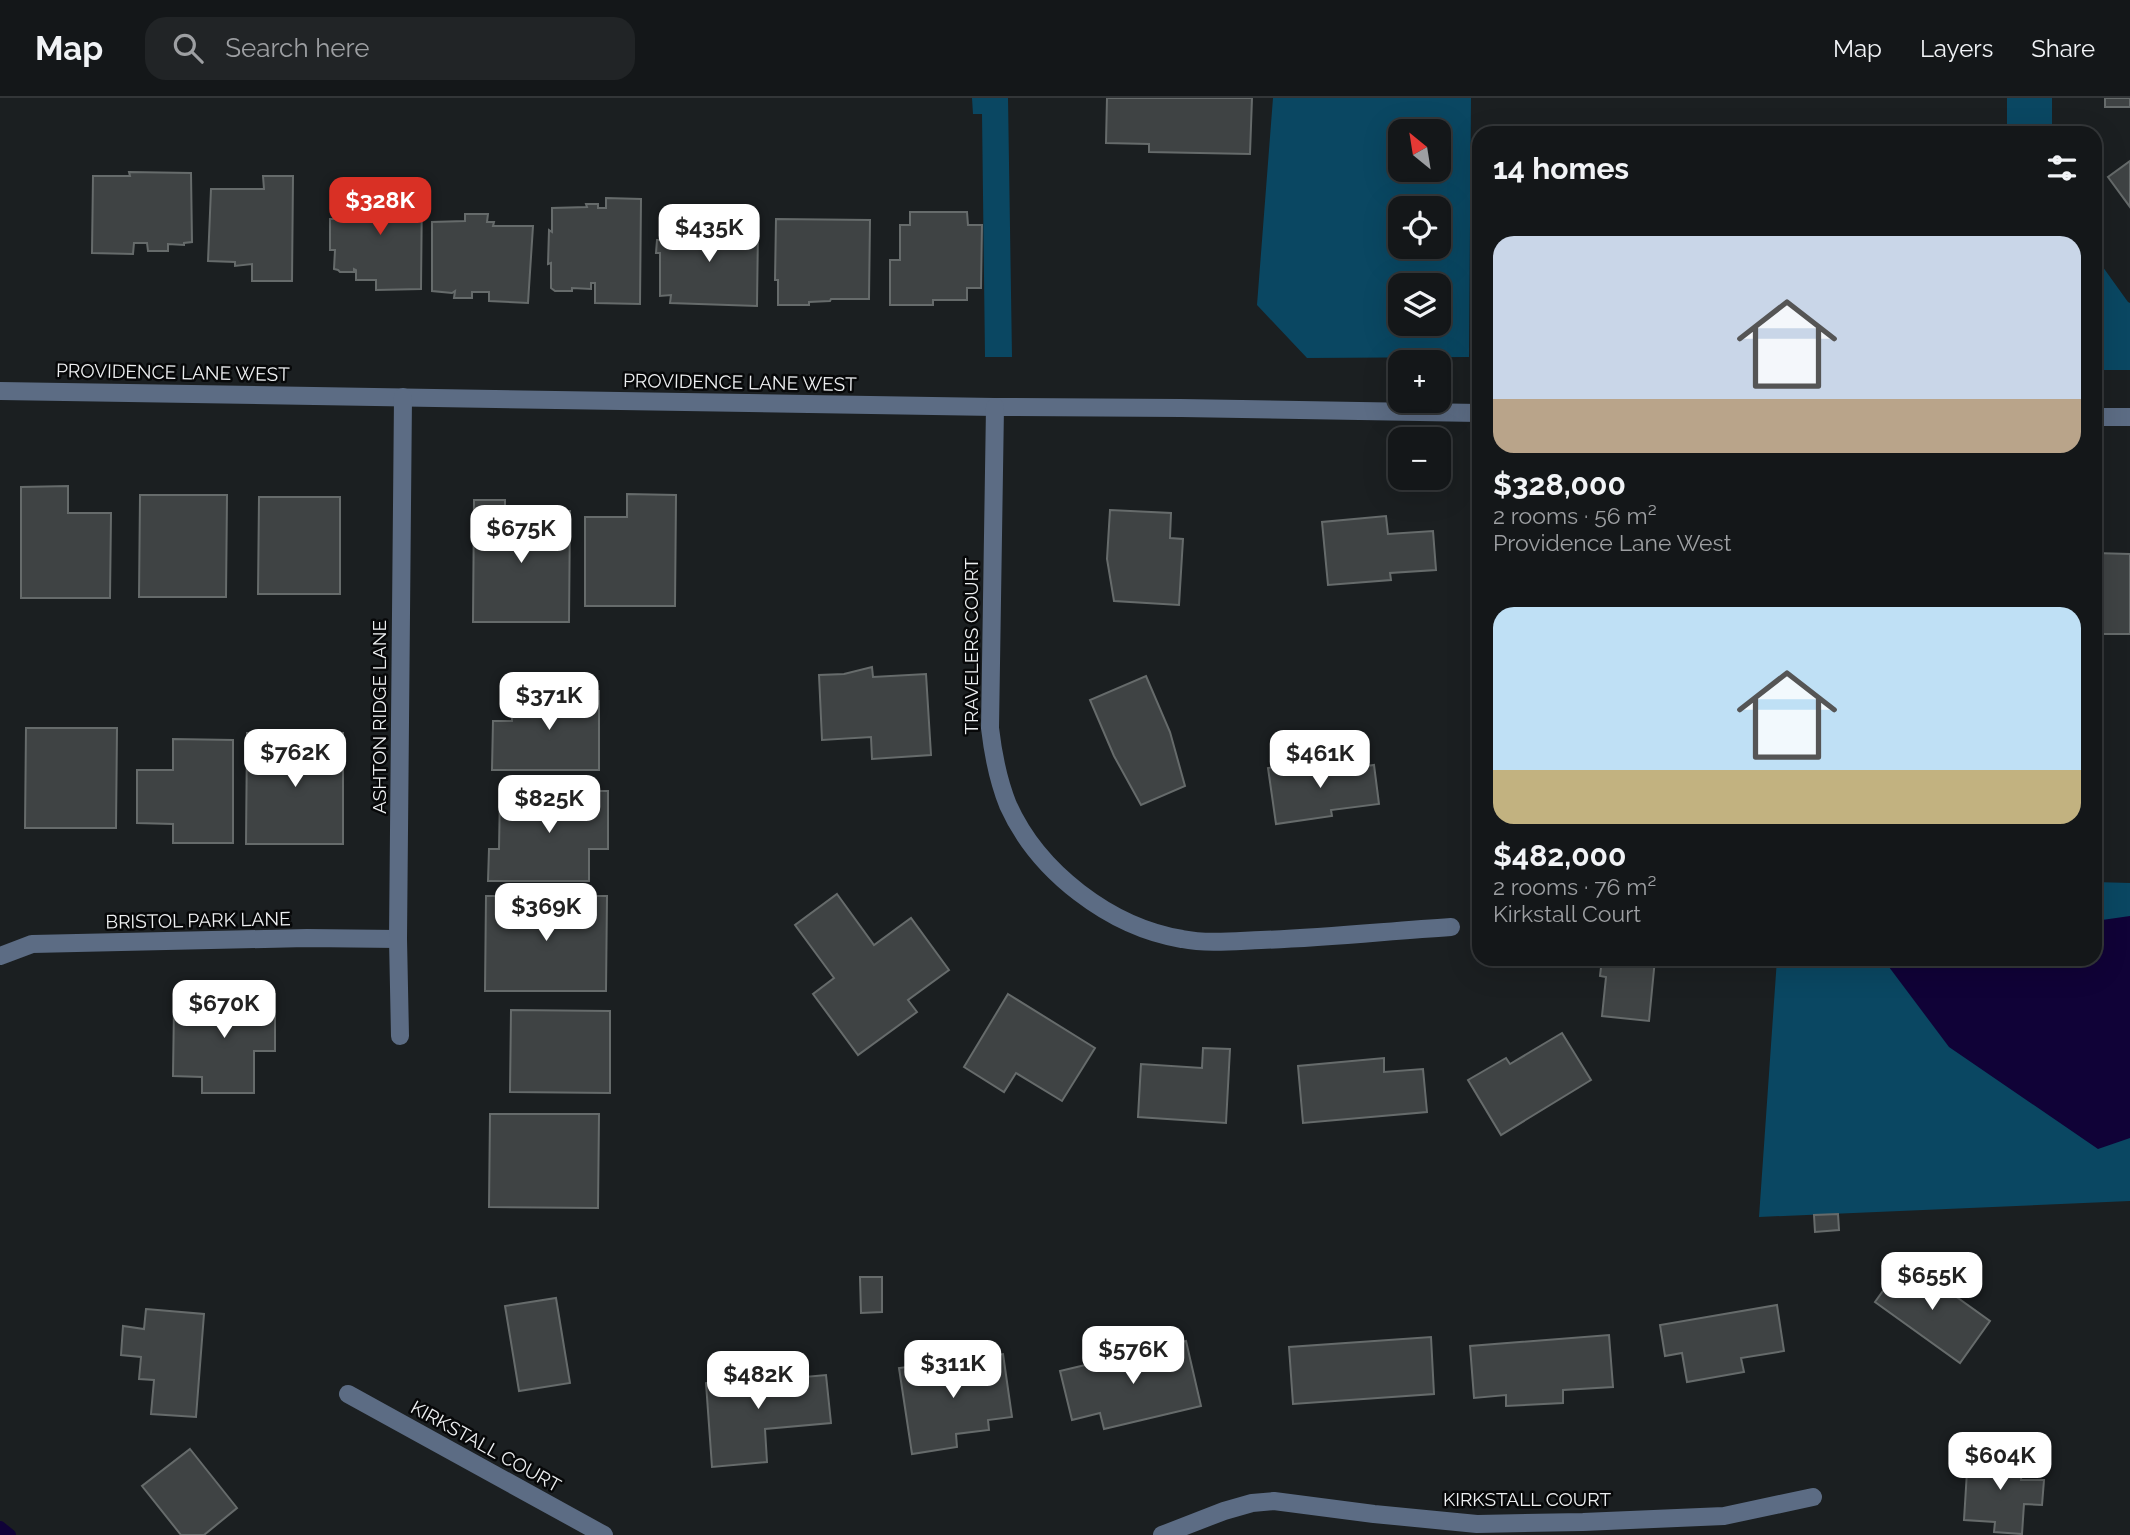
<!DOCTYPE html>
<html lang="en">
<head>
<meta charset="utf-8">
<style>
	body { margin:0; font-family:Raleway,sans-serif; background:#212426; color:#f1f3f6; height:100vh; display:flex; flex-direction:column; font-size:26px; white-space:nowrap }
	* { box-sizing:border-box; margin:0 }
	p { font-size:23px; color:#9d9fa2 }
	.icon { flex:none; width:38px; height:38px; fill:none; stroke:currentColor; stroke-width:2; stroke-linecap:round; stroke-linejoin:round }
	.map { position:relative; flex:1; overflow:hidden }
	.panel { position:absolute; left:1472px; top:28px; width:630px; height:840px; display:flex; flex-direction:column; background:#141719; border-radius:21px; box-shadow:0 7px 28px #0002,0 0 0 2px #333638 }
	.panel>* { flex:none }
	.needle { width:46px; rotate:330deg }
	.fabs { position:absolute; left:1388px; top:21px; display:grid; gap:14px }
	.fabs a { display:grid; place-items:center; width:63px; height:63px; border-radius:14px; background:#141719; box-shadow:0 7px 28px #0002,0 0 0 2px #333638; font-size:35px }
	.price { position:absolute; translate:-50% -60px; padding:0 16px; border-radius:14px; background:#fff; color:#222; font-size:23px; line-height:46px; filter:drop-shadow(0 2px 4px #0008) }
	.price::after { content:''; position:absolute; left:50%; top:42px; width:21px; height:16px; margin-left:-10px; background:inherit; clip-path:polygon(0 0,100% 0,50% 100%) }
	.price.on { background:#d93025; color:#fff }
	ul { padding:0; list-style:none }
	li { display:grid; align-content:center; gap:14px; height:371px; padding:0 21px }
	li span { display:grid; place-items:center; height:217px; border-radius:21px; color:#555 }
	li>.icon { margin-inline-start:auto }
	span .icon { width:126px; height:126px; fill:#fffc; stroke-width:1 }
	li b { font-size:30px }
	h2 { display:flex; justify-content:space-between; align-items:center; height:84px; padding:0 21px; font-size:30px }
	header { display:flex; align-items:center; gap:42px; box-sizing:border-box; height:98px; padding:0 35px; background:#141719; border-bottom:2px solid #333638 }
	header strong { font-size:33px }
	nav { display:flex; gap:38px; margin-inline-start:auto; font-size:24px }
	.search { width:490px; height:63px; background:#212426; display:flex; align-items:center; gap:18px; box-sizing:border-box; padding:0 24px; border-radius:21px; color:#9d9fa2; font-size:26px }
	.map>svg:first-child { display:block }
</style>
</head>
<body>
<header>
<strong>Map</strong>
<div class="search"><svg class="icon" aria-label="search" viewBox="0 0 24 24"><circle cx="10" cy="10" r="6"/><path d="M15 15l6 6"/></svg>Search here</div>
<nav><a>Map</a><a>Layers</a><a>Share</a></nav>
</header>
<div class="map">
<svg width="2130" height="1437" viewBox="0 0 2130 1437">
	<rect width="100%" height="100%" fill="#1b1f21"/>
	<g fill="#0a4762" fill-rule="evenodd">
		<polygon points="972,0 1008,0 1012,259 985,259 982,16 973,16"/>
		<path d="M1273,0H1471L1469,259L1307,260L1257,207ZM1400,33H1438V72H1400ZM1400,110H1438V149H1400ZM1400,187H1438V226H1400Z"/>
		<rect x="2007" y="0" width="45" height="35"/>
		<polygon points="2095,158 2128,204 2130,205 2130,272 2095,272"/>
		<polygon points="2095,784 2130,785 2130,1103 1759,1119 1777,861 2095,861"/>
	</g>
	<polygon fill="#100237" points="2130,818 2130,1040 2098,1051 1949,949 1883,861 2095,861 2095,823"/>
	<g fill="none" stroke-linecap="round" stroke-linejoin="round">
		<polyline stroke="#100237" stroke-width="12" points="0,1429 10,1437"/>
	</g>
	<g fill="#3f4344" stroke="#666b6b" stroke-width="2">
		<polygon points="1107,0 1252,0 1250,56 1149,54 1149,46 1106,45"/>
		<rect x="2105" y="0" width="25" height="9"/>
		<polygon points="2130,63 2130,109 2108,79"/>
		<polygon points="129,74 191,75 192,144 184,145 184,147 168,146 168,153 148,153 147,145 134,145 133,156 92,155 93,78 130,78"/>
		<polygon points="1474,77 1479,77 1479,195 1473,195"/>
		<polygon points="263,78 293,78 292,183 252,183 252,166 235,168 235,164 208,163 211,91 264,91"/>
		<polygon points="389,88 422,89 421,191 376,192 376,182 356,182 356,172 354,171 354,174 340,174 338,172 334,171 335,152 330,152 330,121 334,121 335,97 367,98 367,93 380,94 380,97 388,97"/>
		<polygon points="606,100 641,101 640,206 595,205 595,185 591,185 591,191 572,190 572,193 555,193 551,190 551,165 548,166 549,132 552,134 552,110 587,109 586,106 598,106 598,110 606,110"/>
		<polygon points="910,114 967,114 968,127 982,127 981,190 967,190 967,202 933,202 933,207 890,207 890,162 900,162 900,127 910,127"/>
		<polygon points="465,116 488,116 487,124 494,124 493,128 533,128 528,205 489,203 489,194 472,194 472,200 454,200 455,193 452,195 432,193 432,124 465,123"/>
		<polygon points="693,119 716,119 716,127 721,127 721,131 758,130 757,208 670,205 671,197 660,198 660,155 656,155 657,142 660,142 660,127 692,126"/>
		<polygon points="776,121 870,122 869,201 831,201 830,203 809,204 809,207 778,207 778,182 775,182"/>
		<polygon points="68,388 68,415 111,415 110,500 21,500 21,389"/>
		<polygon points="627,396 676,397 675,508 585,508 585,419 627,419"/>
		<polygon points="140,397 227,397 226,499 139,499"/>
		<polygon points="259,399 340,399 340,496 258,496"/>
		<polygon points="474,402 505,402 505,429 516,430 516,413 570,413 569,524 473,524"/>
		<polygon points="1110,412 1171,415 1170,440 1183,441 1179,507 1114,503 1107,461"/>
		<polygon points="1386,418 1388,436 1433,433 1436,472 1390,475 1391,482 1328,487 1322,424"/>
		<polygon points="2095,455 2130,456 2130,536 2095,536"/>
		<polygon points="872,569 873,579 926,576 931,657 872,661 871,639 822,642 819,577 844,576"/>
		<polygon points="1146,578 1170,634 1185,688 1141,707 1114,658 1090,602"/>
		<polygon points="512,593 599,593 599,672 492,672 493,623 512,623"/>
		<polygon points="26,630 117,630 116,730 25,730"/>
		<polygon points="247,635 343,635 343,746 246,746"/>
		<polygon points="173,641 233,642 233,745 173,745 173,726 137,725 137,672 173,672"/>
		<polygon points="1332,662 1333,673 1374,667 1379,706 1331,712 1332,718 1276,726 1268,670"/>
		<polygon points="500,693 608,693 608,751 589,751 589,783 488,783 489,751 499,751"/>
		<polygon points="837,796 874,847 911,820 949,872 908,902 917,914 858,957 813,896 834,880 795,827"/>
		<polygon points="486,798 607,798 606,893 485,893"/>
		<polygon points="1602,861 1655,861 1649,923 1602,918 1606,879 1600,878"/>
		<polygon points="206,896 275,896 275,953 254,953 254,995 202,995 202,979 173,978 174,907 206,907"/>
		<polygon points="1008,896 1095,950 1062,1003 1016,975 1004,994 964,969"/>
		<polygon points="511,912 610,913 610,995 510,994"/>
		<polygon points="1562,935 1591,982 1501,1037 1468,982 1506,960 1510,966"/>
		<polygon points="1203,950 1230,951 1226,1025 1138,1019 1141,966 1202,970"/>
		<polygon points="1384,960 1384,974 1423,971 1427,1014 1303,1025 1298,968"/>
		<polygon points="490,1016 599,1016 598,1110 489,1109"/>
		<polygon points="1838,1116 1839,1132 1815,1134 1814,1117"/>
		<polygon points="1905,1162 1990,1223 1960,1265 1875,1204"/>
		<polygon points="860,1179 882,1179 882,1214 861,1215"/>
		<polygon points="556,1200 570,1285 519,1293 505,1208"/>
		<polygon points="1777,1207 1784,1253 1741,1260 1744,1274 1687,1284 1682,1255 1665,1258 1660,1227"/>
		<polygon points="146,1211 204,1216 196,1319 151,1316 154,1282 139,1281 141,1259 121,1257 123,1228 144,1231"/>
		<polygon points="1609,1237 1613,1289 1563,1292 1563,1305 1506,1308 1506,1297 1474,1300 1470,1248"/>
		<polygon points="1431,1239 1434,1296 1293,1306 1289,1249"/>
		<polygon points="1186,1243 1201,1308 1104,1331 1100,1315 1072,1322 1060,1273"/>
		<polygon points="1003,1256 1012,1319 988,1322 989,1332 956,1336 957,1349 912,1356 899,1270"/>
		<polygon points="747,1260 749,1284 826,1277 831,1325 765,1331 767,1364 712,1369 706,1285 714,1284 712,1263"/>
		<polygon points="190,1351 237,1410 204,1437 181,1437 142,1388"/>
		<polygon points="1968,1357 2023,1360 2021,1382 2044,1382 2042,1407 2024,1406 2022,1436 1994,1434 1995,1424 1964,1422"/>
	</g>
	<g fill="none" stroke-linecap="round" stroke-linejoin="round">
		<g stroke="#5c6c84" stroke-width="18">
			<polyline points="0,293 995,309 1181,310 1479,315"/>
			<path d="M995,309L990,630C993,656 998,682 1008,707C1038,774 1110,829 1182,841C1208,846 1235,843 1261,842C1325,840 1388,833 1451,829"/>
			<polyline points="2095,319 2130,319"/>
			<polyline points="0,858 32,846 307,840 398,841"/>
			<polyline points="400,938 398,841 403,299"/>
			<polyline points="348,1296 604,1437"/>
			<polyline points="1162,1437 1224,1413 1252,1405 1274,1403 1374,1416 1477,1426 1583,1424 1724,1418 1813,1399"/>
		</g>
	</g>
	<g text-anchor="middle" stroke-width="5" stroke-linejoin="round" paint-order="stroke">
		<g font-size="19" fill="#edeff1" stroke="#070809">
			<text transform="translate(173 274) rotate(1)" y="7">PROVIDENCE LANE WEST</text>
			<text transform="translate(740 284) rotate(1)" y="7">PROVIDENCE LANE WEST</text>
			<text transform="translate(971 548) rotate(-90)" y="7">TRAVELERS COURT</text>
			<text transform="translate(379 619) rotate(-90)" y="7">ASHTON RIDGE LANE</text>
			<text transform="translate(198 822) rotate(-1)" y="7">BRISTOL PARK LANE</text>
			<text transform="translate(486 1348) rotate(29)" y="7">KIRKSTALL COURT</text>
			<text x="1527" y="1408">KIRKSTALL COURT</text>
		</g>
	</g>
</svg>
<div class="fabs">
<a><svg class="needle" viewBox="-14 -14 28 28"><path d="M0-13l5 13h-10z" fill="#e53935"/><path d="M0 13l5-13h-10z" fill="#9d9fa2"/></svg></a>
<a><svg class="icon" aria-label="locate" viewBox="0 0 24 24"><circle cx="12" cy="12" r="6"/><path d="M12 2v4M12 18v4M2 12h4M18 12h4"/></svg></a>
<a><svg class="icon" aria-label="layers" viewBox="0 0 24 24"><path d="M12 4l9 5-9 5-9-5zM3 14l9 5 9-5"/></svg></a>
<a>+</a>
<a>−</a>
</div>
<b class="price on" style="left:380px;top:139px">$328K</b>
<b class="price" style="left:709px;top:166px">$435K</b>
<b class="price" style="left:521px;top:467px">$675K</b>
<b class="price" style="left:549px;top:634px">$371K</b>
<b class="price" style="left:295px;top:691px">$762K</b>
<b class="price" style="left:1320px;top:692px">$461K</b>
<b class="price" style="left:549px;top:737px">$825K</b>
<b class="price" style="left:546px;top:845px">$369K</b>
<b class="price" style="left:224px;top:942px">$670K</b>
<b class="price" style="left:1932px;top:1214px">$655K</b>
<b class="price" style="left:1133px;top:1288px">$576K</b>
<b class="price" style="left:953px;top:1302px">$311K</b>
<b class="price" style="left:758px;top:1313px">$482K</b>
<b class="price" style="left:2000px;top:1394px">$604K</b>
<section class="panel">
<h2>14 homes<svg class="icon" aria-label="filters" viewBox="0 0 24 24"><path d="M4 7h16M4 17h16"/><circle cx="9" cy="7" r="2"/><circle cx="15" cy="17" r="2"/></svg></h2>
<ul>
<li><span style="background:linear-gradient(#c9d6e8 75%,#b9a48a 0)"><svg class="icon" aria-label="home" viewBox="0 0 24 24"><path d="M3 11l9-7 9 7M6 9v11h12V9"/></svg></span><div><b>$328,000</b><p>2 rooms · 56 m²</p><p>Providence Lane West</p></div></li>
<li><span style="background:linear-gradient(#bfe0f5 75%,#c2b280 0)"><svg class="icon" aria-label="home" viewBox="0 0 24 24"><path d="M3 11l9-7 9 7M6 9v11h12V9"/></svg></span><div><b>$482,000</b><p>2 rooms · 76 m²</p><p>Kirkstall Court</p></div></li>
</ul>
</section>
</div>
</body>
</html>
